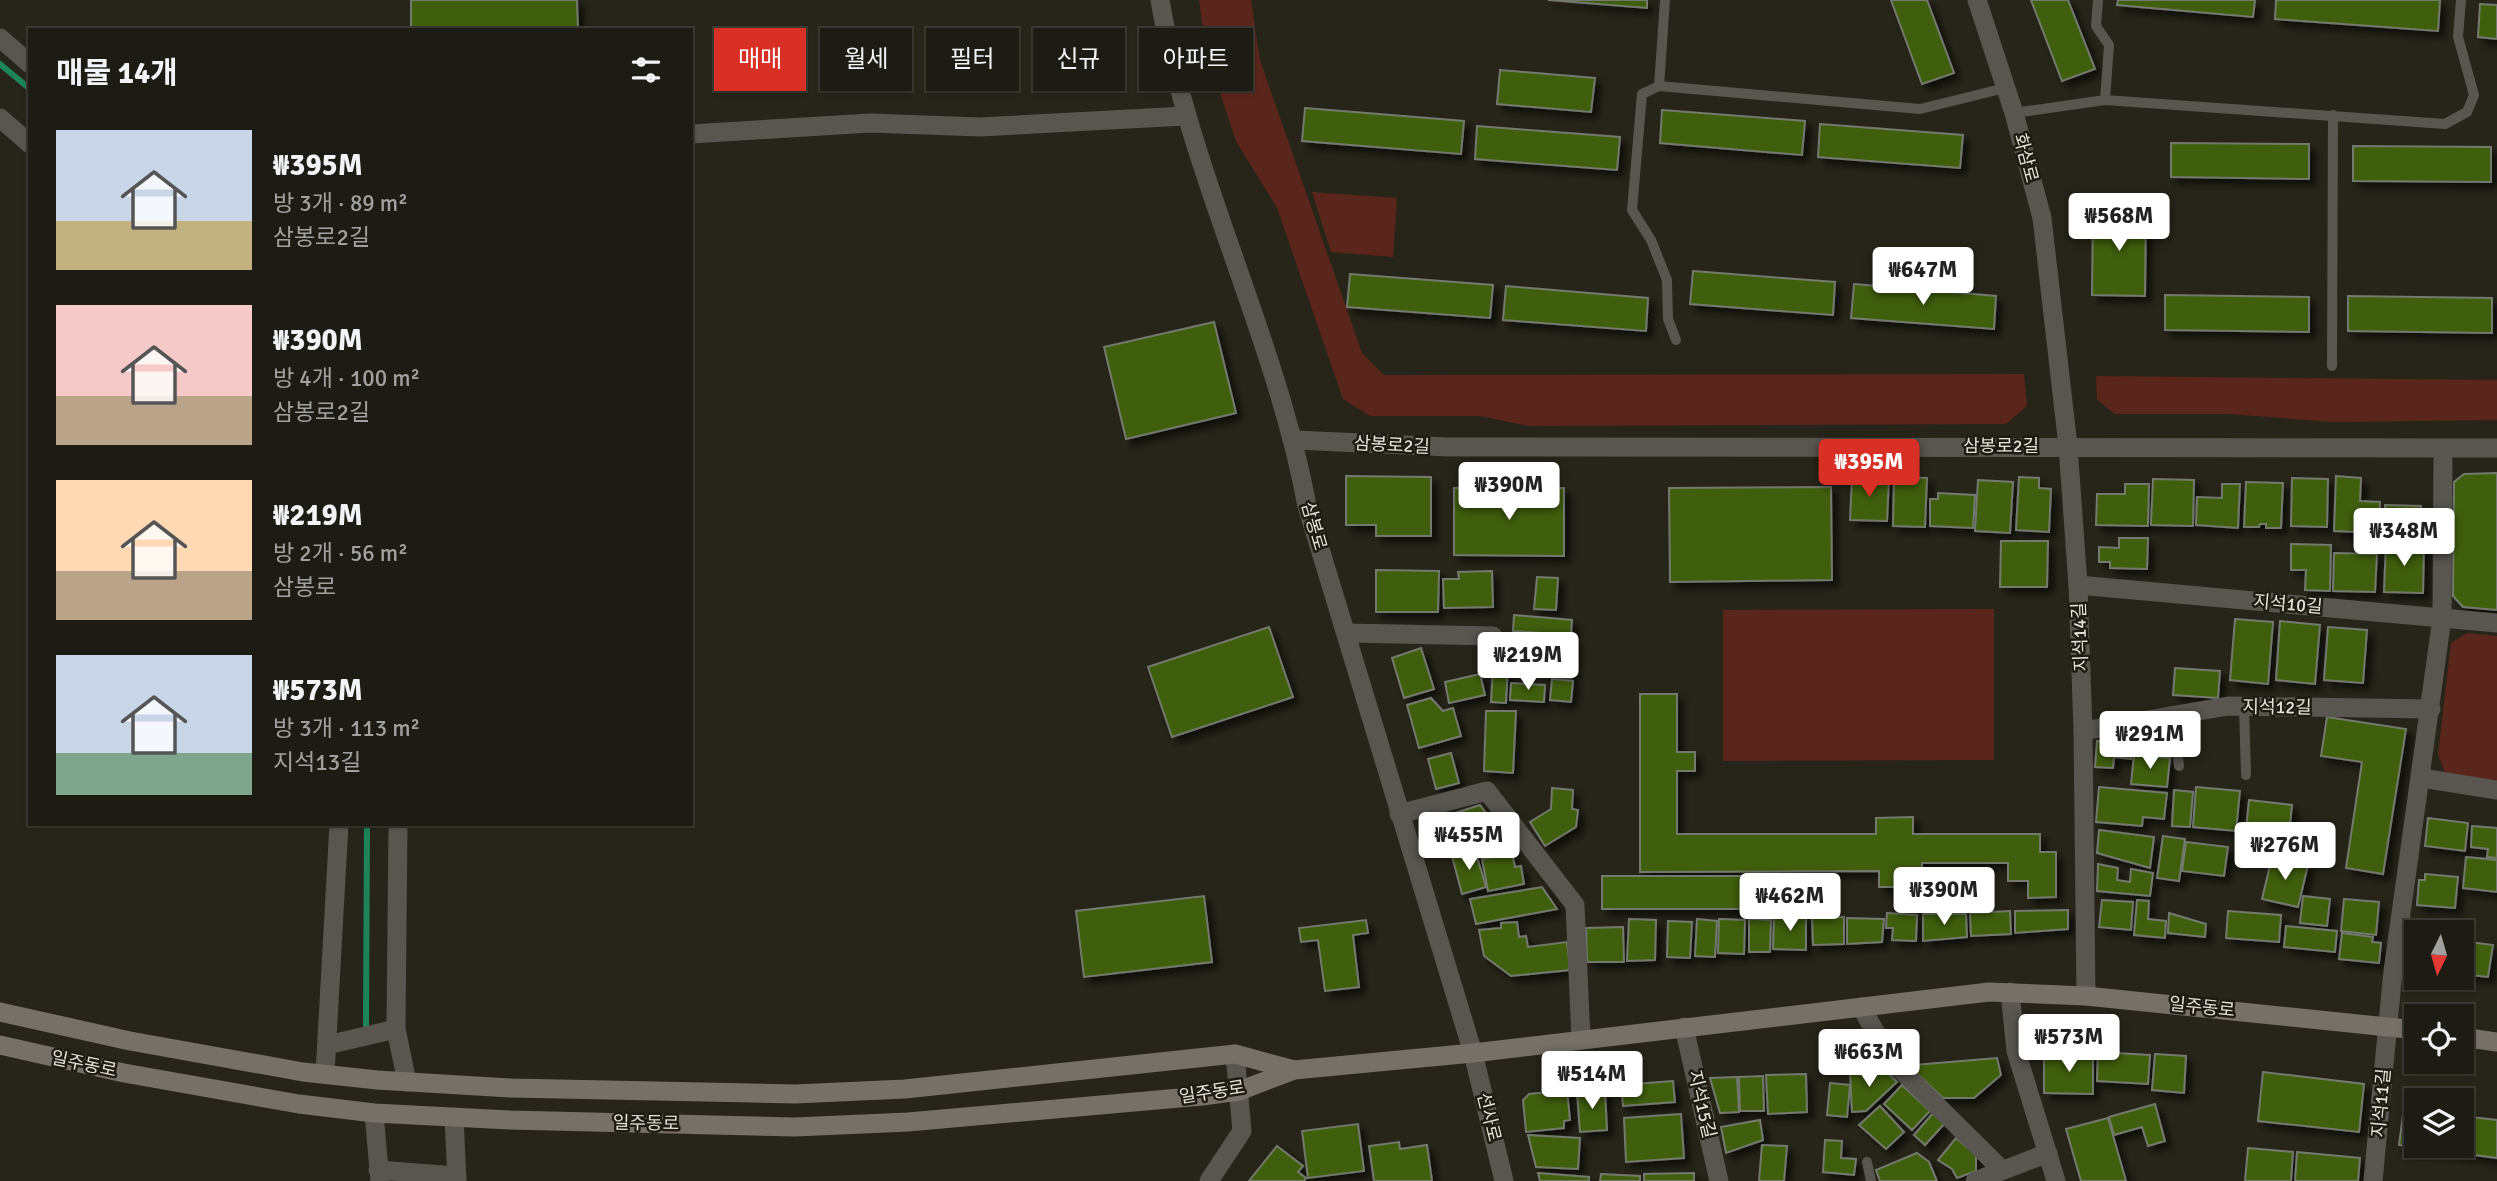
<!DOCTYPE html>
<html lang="ko">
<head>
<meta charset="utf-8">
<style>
	body { margin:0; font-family:Signika,"Noto Sans KR",sans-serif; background:#25251d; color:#f1f3f6; height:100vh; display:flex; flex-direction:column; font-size:26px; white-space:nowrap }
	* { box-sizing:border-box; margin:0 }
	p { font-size:23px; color:#a0a1a0 }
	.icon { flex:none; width:38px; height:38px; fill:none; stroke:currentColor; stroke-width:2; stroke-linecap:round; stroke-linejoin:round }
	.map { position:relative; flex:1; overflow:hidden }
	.sheet { position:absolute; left:28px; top:28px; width:665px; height:798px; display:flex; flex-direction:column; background:#1d1c14; border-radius:0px; box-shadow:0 2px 5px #0004,0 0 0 2px #3b3a34 }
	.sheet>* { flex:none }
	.top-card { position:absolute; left:714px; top:28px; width:665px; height:63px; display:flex; gap:14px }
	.needle { width:46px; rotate:185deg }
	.buttons { position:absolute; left:2404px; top:920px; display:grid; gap:14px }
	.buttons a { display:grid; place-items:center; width:70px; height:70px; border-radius:0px; background:#1d1c14; box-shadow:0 2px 5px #0004,0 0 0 2px #3b3a34; font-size:35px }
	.price { position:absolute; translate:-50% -60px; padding:0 16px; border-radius:7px; background:#fff; color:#222; font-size:23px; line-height:46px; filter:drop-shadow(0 2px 4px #0008) }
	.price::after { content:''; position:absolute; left:50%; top:42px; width:21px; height:16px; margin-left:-10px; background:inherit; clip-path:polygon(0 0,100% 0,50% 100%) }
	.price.active { background:#d93025; color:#fff }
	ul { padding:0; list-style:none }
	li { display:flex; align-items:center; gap:21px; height:175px; padding:0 28px }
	li span { display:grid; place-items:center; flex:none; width:196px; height:140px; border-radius:0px; color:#555 }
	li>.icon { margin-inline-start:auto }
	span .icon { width:84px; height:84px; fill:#fffc; stroke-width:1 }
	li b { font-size:30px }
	h2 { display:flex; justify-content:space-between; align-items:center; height:84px; padding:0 28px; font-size:30px }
	.chip { padding:0 24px; border-radius:0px; background:#1d1c14; box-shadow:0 2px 5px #0004,0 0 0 2px #3b3a34; font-size:24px; line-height:63px }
	.chip.active { background:#d93025; color:#fff }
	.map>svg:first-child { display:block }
</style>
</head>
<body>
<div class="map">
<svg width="2497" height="1181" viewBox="0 0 2497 1181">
	<defs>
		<filter id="shadow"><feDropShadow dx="6" dy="6" stdDeviation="3.5" flood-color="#0009"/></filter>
	</defs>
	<rect width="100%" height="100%" fill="#27251a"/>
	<g fill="#5a251b">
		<polygon points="1199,0 1251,0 1260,60 1362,353 1384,375 2024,374 2027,406 2006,424 1529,426 1480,416 1370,416 1343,399 1277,208 1236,141 1206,51"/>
		<polygon points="1312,192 1397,198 1393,257 1331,252"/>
		<polygon points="2096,376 2497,380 2497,420 2333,422 2228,414 2115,414 2097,400"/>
		<polygon points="1994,609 1994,760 1723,761 1723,610"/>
		<polygon points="2467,633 2497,636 2497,782 2445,773 2438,754 2451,643"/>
	</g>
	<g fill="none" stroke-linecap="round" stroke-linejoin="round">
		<g stroke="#1c835a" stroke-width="6">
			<polyline points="0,64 30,89"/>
			<polyline points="366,1030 367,824"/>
		</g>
	</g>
	<g fill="#405f0b" stroke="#73796d" stroke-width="2" filter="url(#shadow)">
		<polygon points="411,0 577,0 578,30 411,30"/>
		<polygon points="1548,0 1647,0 1647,8"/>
		<polygon points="1891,0 1927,0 1954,73 1922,84"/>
		<polygon points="2031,0 2068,0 2095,69 2062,81"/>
		<polygon points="2118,0 2255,0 2253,17 2117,5"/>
		<polygon points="2276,0 2440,0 2438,31 2275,19"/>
		<polygon points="2480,4 2497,5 2497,39 2478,37"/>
		<polygon points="1500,70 1595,78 1591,112 1497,104"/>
		<polygon points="1305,108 1464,121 1461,154 1302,141"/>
		<polygon points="1662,110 1805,121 1802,155 1660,143"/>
		<polygon points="1820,124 1963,135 1960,168 1818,157"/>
		<polygon points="1477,126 1620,137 1617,170 1475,159"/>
		<polygon points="2171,143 2309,144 2309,179 2171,177"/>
		<polygon points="2353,146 2491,147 2491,182 2353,181"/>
		<polygon points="2093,211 2146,211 2145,296 2092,295"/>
		<polygon points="1693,271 1835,282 1833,315 1690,304"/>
		<polygon points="1350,274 1493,285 1490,318 1347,307"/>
		<polygon points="1854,284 1996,296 1994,329 1851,318"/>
		<polygon points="1506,286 1648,298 1646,331 1503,320"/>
		<polygon points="2165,295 2309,297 2309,332 2165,330"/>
		<polygon points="2348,296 2492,298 2492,333 2348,331"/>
		<polygon points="1214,322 1236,413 1126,439 1104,347"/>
		<polygon points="2497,473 2497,610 2463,607 2453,596 2454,482 2464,474"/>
		<polygon points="1346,476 1431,477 1431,536 1376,536 1376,525 1346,525"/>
		<polygon points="2336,476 2361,478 2360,501 2380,502 2379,533 2334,531"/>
		<polygon points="1852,477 1889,478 1887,521 1850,520"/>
		<polygon points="1894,477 1927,478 1925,527 1893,526"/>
		<polygon points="2019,477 2039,478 2039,488 2051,489 2049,532 2016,530"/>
		<polygon points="2292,478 2328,479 2327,527 2291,526"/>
		<polygon points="2153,479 2194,480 2193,526 2151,525"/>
		<polygon points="1978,480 2013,482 2010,533 1975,531"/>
		<polygon points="2246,482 2283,483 2281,528 2266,528 2266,524 2260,524 2259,527 2244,527"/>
		<polygon points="2125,484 2149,484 2148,526 2096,525 2097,494 2125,494"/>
		<polygon points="2222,484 2240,484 2238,528 2196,525 2197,497 2222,498"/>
		<polygon points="1831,487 1832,580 1670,582 1669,488"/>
		<polygon points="1454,488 1564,488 1564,556 1454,555"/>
		<polygon points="1938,493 1975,495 1973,528 1930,526 1930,499 1938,499"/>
		<polygon points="2385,505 2421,506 2420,537 2384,536"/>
		<polygon points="2119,538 2148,538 2147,569 2110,568 2110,562 2099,562 2099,547 2119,548"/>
		<polygon points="2001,541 2048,541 2047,587 2000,587"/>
		<polygon points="2291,544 2331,545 2330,591 2305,590 2306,570 2291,570"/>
		<polygon points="2386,544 2424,544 2423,593 2384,592"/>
		<polygon points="2334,553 2377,554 2375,592 2333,591"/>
		<polygon points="1376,570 1439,571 1438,612 1376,612"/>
		<polygon points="1492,571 1493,607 1444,608 1443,579 1459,579 1458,572"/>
		<polygon points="1537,577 1558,578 1556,610 1534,609"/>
		<polygon points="1514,615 1572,620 1571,635 1513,631"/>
		<polygon points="2235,619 2273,622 2268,684 2230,680"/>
		<polygon points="2280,621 2320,625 2315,684 2276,680"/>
		<polygon points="1269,627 1293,697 1172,737 1148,667"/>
		<polygon points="2328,627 2367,630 2363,683 2324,680"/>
		<polygon points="1539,638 1574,641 1571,678 1545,676 1547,655 1537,654"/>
		<polygon points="1480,644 1509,646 1506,703 1491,702 1493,667 1479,666"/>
		<polygon points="1421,648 1434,689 1404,698 1392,658"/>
		<polygon points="2175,668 2220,671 2218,698 2173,695"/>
		<polygon points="1480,674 1485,695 1449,703 1445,682"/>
		<polygon points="1552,679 1573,681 1571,702 1550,700"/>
		<polygon points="1511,683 1545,685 1544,702 1510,700"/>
		<polygon points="1640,694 1677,694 1677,752 1695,752 1695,771 1677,771 1677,834 1876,834 1876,818 1913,817 1913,834 2040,834 2040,852 2056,852 2056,897 2028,898 2028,881 2008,881 2008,863 1922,863 1922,882 1900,882 1900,887 1879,887 1879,871 1640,872"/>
		<polygon points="1431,698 1443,711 1453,708 1461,736 1419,748 1407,705"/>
		<polygon points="1486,711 1516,711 1513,773 1484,771"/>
		<polygon points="2327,717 2406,729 2383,874 2346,868 2362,762 2321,756"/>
		<polygon points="2097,741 2133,744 2131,759 2114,757 2113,768 2095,767"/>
		<polygon points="1451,753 1459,783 1436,789 1428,759"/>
		<polygon points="2134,755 2170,758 2167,787 2131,784"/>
		<polygon points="2099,787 2167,793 2164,819 2143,817 2142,826 2096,822"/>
		<polygon points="2196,787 2240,791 2236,831 2193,827"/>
		<polygon points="1552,788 1573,790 1572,809 1578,810 1576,827 1545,846 1530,822 1551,809"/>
		<polygon points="2174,790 2193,792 2190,827 2172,826"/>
		<polygon points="2249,800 2292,805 2288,844 2245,839"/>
		<polygon points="1480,805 1495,825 1485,829 1489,839 1452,852 1440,818"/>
		<polygon points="2428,818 2468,823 2465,851 2425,846"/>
		<polygon points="2472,826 2497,828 2497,858 2487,857 2488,849 2471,847"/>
		<polygon points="2099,830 2154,837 2150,868 2097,853"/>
		<polygon points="2163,836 2185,839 2179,881 2157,878"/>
		<polygon points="2186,842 2228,847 2224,876 2182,871"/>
		<polygon points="1475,850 1486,887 1462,894 1452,856"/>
		<polygon points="1512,853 1515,867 1521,866 1524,884 1488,891 1482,859"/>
		<polygon points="2272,857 2308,865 2298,907 2262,899"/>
		<polygon points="2466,857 2497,860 2497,892 2463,888"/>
		<polygon points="2098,864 2118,868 2117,880 2130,882 2131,869 2153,873 2150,896 2097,891"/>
		<polygon points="2425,874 2458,877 2455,908 2417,905 2419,880 2425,880"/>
		<polygon points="1602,876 1781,876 1782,909 1602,909"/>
		<polygon points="1542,887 1557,909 1476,924 1470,899"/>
		<polygon points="1204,896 1212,962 1084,977 1076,911"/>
		<polygon points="2303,896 2330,899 2327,926 2300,923"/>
		<polygon points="2344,899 2379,902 2376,935 2341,931"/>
		<polygon points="2102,900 2133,902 2131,930 2099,927"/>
		<polygon points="2137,900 2149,901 2148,919 2166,921 2165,938 2134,935"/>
		<polygon points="2068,910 2068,929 2015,933 2015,911"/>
		<polygon points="2010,911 2011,934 1971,936 1970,913"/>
		<polygon points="2228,911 2281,915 2279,942 2226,938"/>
		<polygon points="1887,913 1917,915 1916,941 1892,940 1893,928 1886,928"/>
		<polygon points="2169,913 2206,924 2205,937 2168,933"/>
		<polygon points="1923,914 1966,914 1967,937 1923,941"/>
		<polygon points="1774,917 1806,917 1806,950 1773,949"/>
		<polygon points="1844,917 1844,944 1813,945 1812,918"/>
		<polygon points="1847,918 1884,919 1882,942 1847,944"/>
		<polygon points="1629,919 1656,920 1655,960 1627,961"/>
		<polygon points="1697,919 1717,921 1715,957 1695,956"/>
		<polygon points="1719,919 1745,920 1744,954 1718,953"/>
		<polygon points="1749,919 1771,920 1770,952 1749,952"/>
		<polygon points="1366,920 1368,933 1353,935 1359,987 1325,991 1318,940 1301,942 1299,928"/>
		<polygon points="1668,921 1692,922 1690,958 1667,957"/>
		<polygon points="1517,922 1519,937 1526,936 1528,947 1567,942 1570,970 1511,976 1484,956 1479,930 1501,928 1501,923"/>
		<polygon points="2286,926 2337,931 2335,952 2284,947"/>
		<polygon points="1623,927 1624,962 1587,962 1586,928"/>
		<polygon points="2342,933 2373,937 2372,942 2381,943 2379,963 2339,959"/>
		<polygon points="2410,935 2417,936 2417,968 2406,967"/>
		<polygon points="2462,941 2493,945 2488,977 2462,974"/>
		<polygon points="2098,1052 2150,1055 2148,1084 2097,1081"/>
		<polygon points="2050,1054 2093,1054 2093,1094 2044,1093 2044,1060"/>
		<polygon points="2155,1054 2186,1056 2184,1093 2152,1090"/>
		<polygon points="1997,1058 2001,1075 1974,1098 1943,1098 1913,1070 1914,1065"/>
		<polygon points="1850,1072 1887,1072 1897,1082 1866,1111 1852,1112"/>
		<polygon points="2263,1072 2364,1084 2359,1132 2258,1121"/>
		<polygon points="1806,1074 1807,1112 1768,1114 1766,1075"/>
		<polygon points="1763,1076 1764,1111 1740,1111 1739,1077"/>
		<polygon points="1737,1077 1739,1112 1720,1113 1710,1078"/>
		<polygon points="1673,1081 1675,1102 1623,1106 1621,1085"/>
		<polygon points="1830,1083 1850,1085 1847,1117 1827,1115"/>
		<polygon points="1902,1085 1930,1111 1912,1130 1884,1104"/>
		<polygon points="1567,1090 1570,1120 1564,1121 1564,1128 1526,1132 1523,1100 1529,1094"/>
		<polygon points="1605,1090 1607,1130 1580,1132 1577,1092"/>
		<polygon points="2155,1104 2165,1141 2148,1146 2142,1127 2114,1135 2109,1117"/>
		<polygon points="1880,1106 1904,1132 1886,1149 1859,1125"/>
		<polygon points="2404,1108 2417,1109 2417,1146 2462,1146 2462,1116 2497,1120 2497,1158 2399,1145"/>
		<polygon points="1933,1113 1945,1123 1925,1145 1914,1135"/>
		<polygon points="1681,1114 1684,1158 1626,1162 1624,1118"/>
		<polygon points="2108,1118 2126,1181 2081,1181 2066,1129"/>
		<polygon points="1760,1120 1763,1140 1726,1153 1721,1127"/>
		<polygon points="1358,1124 1364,1171 1308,1178 1302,1131"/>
		<polygon points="1528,1135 1580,1138 1578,1169 1536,1167"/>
		<polygon points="1956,1138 1976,1155 1976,1171 1957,1178 1952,1169 1938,1160"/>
		<polygon points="1825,1140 1842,1141 1841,1158 1856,1159 1854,1175 1823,1172"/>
		<polygon points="1399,1142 1400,1149 1427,1145 1432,1181 1374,1181 1369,1146"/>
		<polygon points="1762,1145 1787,1146 1784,1181 1759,1181"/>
		<polygon points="1277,1146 1303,1166 1298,1172 1306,1178 1304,1181 1249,1181"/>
		<polygon points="2248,1148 2293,1152 2291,1181 2245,1181"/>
		<polygon points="2297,1152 2360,1158 2358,1181 2295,1181"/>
		<polygon points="1917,1153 1929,1162 1937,1181 1880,1181 1876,1170"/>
		<polygon points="1538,1173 1589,1177 1589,1181 1540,1181"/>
		<polygon points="1694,1173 1694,1181 1644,1181 1644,1174"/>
		<polygon points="1601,1174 1640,1176 1640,1181 1600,1181"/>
	</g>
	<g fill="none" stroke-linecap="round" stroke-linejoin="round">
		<g stroke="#595551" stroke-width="10">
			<polyline points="2098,0 2096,26 2109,45 2105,100"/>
			<polyline points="1659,86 1665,0"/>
			<polyline points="2014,113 2105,100 2445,124 2467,112 2474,95 2458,37 2461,0"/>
			<polyline points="1676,340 1668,319 1667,280 1651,240 1632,210 1642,94 1659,86 1920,109 2005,88"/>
			<polyline points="2332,366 2333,115"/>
			<polyline points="2244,706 2246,775"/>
			<polyline points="2174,715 2179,766"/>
			<polyline points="1867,1162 1871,1181"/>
		</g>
		<g stroke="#595551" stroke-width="19">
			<polyline points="0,38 30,64"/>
			<polyline points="0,118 30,144"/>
			<polyline points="691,134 870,123 980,127 1185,116"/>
			<polyline points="1295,440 1449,447 2497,448"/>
			<polyline points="2068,446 2078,585 2083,731 2086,996"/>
			<polyline points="2078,585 2497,623"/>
			<polyline points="1347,633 1493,636"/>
			<polyline points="2083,731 2228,706 2431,709"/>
			<polyline points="2422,778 2497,790"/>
			<polyline points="1399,814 1487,791 1575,905 1581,1040"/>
			<polyline points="398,824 396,1029 407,1082"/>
			<polyline points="2010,992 2016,1051 2056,1181"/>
			<polyline points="1861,1007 1892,1061 2002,1170"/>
			<polyline points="1684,1027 1719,1181"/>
			<polyline points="327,1045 396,1029"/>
			<polyline points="325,1074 339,824"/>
			<polyline points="374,1113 380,1181"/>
			<polyline points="454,1117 457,1181"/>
			<polyline points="378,1170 456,1176"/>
			<polyline points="1975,1181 2048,1153"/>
			<polyline points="2373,1181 2393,971 2442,618 2443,449"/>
		</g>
		<g stroke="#595551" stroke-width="19">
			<path d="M1160,0C1189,174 1275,333 1307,506L1473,1053L1504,1181"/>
			<polyline points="1977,0 2014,113 2042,218 2068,446"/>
			<polyline points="1209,1181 1242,1131 1235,1054"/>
		</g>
		<g stroke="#777069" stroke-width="19">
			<polyline points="0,1012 130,1041 303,1072 377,1080 511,1088 795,1094 905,1089 1235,1054 1294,1070"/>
			<polyline points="2462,1037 2497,1042"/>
			<polyline points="0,1045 124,1073 299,1104 374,1113 510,1120 795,1127 908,1122 1202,1096 1239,1091 1294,1070 1473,1053 1989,992 2086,996 2417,1030"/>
		</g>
	</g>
	<g text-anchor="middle" stroke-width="5" stroke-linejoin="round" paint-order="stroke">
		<g font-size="18" fill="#e4e2db" stroke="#1e1b11">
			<text transform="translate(2026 158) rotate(75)" y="6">화삼로</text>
			<text transform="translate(1392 445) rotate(3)" y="6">삼봉로2길</text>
			<text x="2001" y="452">삼봉로2길</text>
			<text transform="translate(1314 526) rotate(74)" y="6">삼봉로</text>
			<text transform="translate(2288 604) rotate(5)" y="6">지석10길</text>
			<text transform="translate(2080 637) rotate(-92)" y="6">지석14길</text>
			<text transform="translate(2277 707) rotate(1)" y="6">지석12길</text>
			<text transform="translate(2202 1007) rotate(6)" y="6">일주동로</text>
			<text transform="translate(84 1064) rotate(12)" y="6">일주동로</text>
			<text transform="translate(1212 1092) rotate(-9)" y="6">일주동로</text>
			<text transform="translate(2381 1103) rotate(-85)" y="6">지석11길</text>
			<text transform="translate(1702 1104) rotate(77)" y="6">지석15길</text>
			<text transform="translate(1489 1117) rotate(76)" y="6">선사로</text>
			<text transform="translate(646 1123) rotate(1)" y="6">일주동로</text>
		</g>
	</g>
</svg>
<div class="buttons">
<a><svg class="needle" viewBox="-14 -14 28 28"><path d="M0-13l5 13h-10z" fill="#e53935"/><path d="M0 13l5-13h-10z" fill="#a0a1a0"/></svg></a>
<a><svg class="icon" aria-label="locate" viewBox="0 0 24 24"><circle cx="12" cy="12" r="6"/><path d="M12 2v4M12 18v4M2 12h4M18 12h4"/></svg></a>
<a><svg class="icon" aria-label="layers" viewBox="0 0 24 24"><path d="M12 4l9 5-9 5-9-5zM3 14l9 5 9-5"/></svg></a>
</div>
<b class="price" style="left:2119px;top:253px">₩568M</b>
<b class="price" style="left:1923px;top:307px">₩647M</b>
<b class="price active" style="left:1869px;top:499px">₩395M</b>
<b class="price" style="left:1509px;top:522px">₩390M</b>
<b class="price" style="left:2404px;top:568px">₩348M</b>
<b class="price" style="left:1528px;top:692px">₩219M</b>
<b class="price" style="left:2150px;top:771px">₩291M</b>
<b class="price" style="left:1469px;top:872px">₩455M</b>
<b class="price" style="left:2285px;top:882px">₩276M</b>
<b class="price" style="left:1944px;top:927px">₩390M</b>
<b class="price" style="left:1790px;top:933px">₩462M</b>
<b class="price" style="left:2069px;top:1074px">₩573M</b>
<b class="price" style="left:1869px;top:1089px">₩663M</b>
<b class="price" style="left:1592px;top:1111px">₩514M</b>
<div class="top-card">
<a class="chip active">매매</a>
<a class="chip">월세</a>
<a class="chip">필터</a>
<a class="chip">신규</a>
<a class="chip">아파트</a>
</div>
<section class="sheet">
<h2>매물 14개<svg class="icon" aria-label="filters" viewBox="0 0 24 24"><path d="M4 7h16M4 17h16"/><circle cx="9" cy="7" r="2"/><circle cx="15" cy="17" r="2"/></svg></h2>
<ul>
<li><span style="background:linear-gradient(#c9d6e8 65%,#c2b280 0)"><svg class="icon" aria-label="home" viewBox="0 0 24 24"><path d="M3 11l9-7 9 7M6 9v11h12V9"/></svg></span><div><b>₩395M</b><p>방 3개 · 89 m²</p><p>삼봉로2길</p></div></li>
<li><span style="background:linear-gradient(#f6c9c9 65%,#b9a48a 0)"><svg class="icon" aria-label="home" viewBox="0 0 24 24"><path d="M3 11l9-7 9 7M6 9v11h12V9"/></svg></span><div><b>₩390M</b><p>방 4개 · 100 m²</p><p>삼봉로2길</p></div></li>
<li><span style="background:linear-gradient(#ffd9b3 65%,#b9a48a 0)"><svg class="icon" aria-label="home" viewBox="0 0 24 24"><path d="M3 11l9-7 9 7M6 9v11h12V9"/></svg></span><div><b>₩219M</b><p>방 2개 · 56 m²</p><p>삼봉로</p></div></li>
<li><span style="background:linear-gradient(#c9d6e8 70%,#7fa58c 0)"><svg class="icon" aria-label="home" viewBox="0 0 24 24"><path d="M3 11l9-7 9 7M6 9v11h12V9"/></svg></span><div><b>₩573M</b><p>방 3개 · 113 m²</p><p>지석13길</p></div></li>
</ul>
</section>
</div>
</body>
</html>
